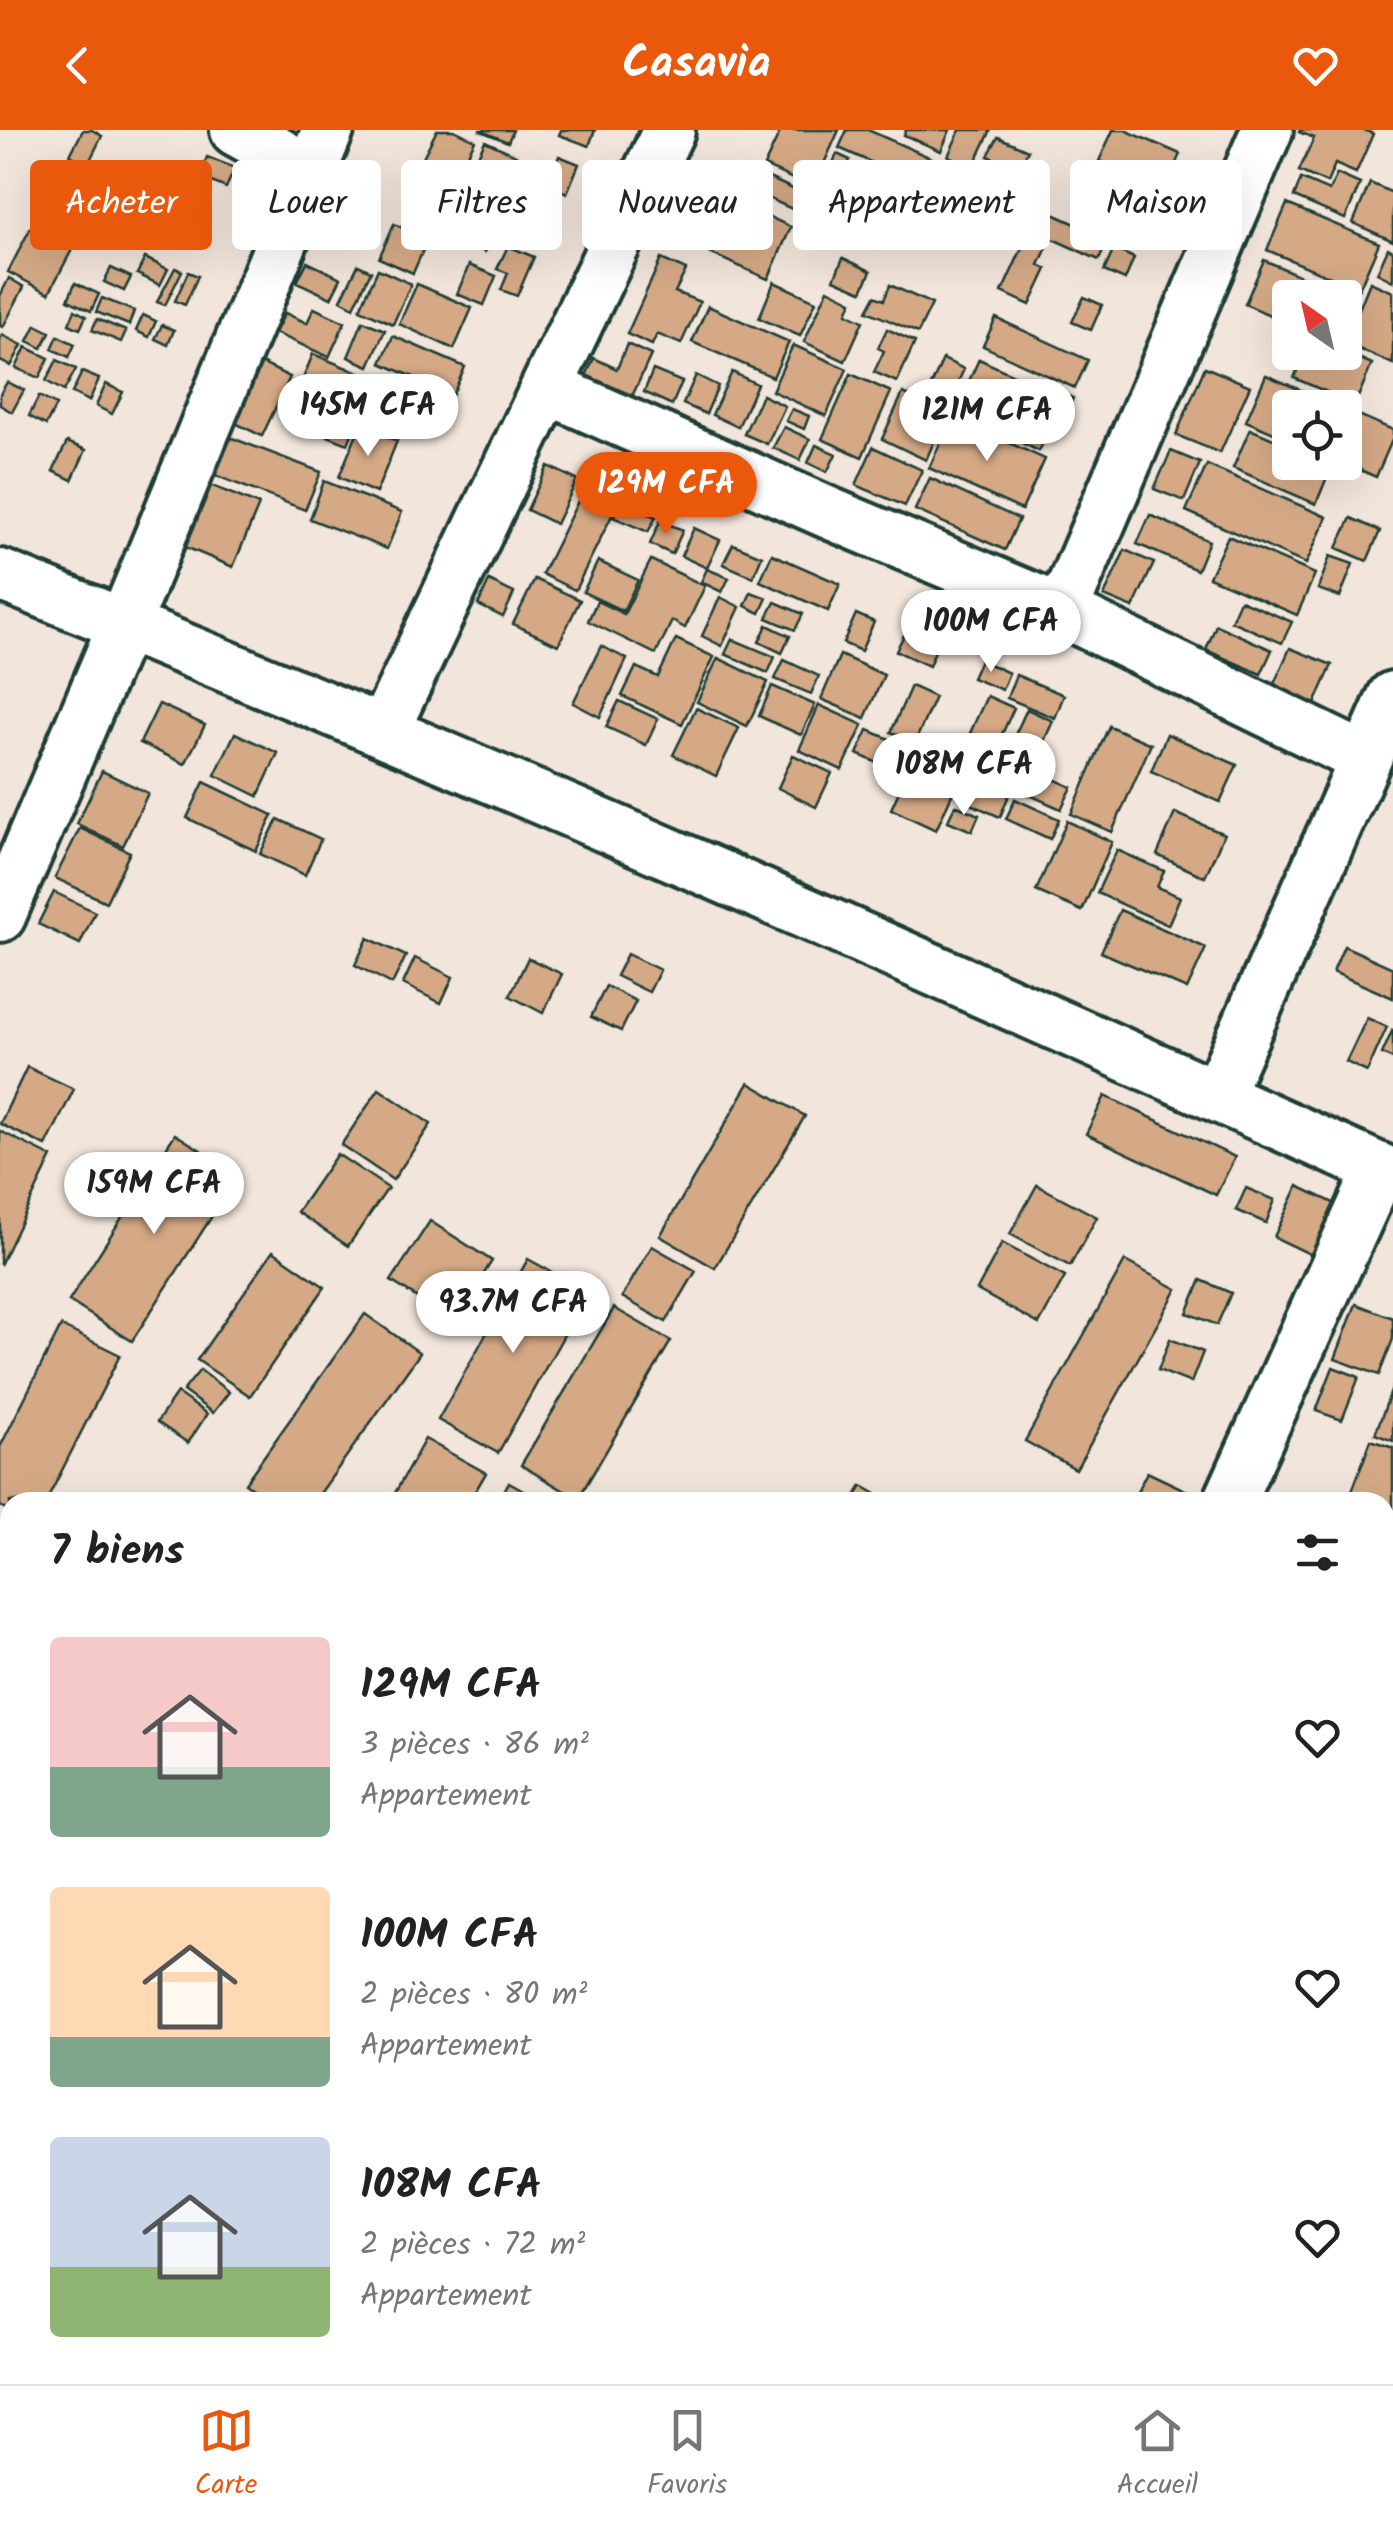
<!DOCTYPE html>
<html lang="fr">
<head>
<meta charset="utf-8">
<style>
	body { margin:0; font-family:Kalam,sans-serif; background:#f6f6f6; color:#222; height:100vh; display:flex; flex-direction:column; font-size:38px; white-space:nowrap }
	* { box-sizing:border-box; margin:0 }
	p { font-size:32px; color:#767676 }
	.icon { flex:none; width:55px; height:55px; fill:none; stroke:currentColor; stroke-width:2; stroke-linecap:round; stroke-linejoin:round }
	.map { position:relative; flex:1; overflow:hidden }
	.sheet { position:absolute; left:0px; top:1362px; width:1395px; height:892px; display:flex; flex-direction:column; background:#fff; border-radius:30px 30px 0 0; box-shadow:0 10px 40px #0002 }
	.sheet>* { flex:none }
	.hud { position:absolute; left:30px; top:30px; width:1335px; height:90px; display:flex; gap:20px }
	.needle { width:65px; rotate:326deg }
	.buttons { position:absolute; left:1272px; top:150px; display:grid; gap:20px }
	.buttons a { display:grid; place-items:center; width:90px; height:90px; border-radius:10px; background:#fff; box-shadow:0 10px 40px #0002; font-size:50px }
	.price { position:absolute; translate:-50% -85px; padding:0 22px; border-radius:35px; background:#fff; color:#222; font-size:32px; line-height:65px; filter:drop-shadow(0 2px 5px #0008) }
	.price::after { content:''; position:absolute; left:50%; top:60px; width:30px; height:22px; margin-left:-15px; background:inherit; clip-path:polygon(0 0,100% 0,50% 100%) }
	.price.on { background:#ea580c; color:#fff }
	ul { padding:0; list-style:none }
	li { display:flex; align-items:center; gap:30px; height:250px; padding:0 50px }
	li span { display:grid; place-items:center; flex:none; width:280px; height:200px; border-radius:10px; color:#555 }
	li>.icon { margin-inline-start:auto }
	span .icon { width:120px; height:120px; fill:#fffc; stroke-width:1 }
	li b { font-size:42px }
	h2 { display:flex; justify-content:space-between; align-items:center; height:120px; padding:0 50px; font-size:42px }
	.pill { padding:0 35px; border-radius:10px; background:#fff; box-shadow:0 10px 40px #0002; font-size:35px; line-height:90px }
	.pill.on { background:#ea580c; color:#fff }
	header { display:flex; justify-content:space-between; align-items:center; height:130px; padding:0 50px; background:#ea580c; color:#fff; font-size:45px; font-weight:800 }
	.tab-bar { display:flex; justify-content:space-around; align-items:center; height:140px; border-top:2px solid #e0e0e0; background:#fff; font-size:28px; color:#767676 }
	.tab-bar a { display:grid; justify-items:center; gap:5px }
	.tab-bar .on { color:#ea580c }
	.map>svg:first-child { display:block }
</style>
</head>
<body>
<header><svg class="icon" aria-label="back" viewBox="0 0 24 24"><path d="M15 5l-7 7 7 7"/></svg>Casavia<svg class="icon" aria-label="heart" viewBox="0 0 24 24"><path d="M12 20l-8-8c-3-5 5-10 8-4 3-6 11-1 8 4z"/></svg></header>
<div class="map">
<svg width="1393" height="2254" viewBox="0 0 1393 2254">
	<rect width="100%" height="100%" fill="#f2e5db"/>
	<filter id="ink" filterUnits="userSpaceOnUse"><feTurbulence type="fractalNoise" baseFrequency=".01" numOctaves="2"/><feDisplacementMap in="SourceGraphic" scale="20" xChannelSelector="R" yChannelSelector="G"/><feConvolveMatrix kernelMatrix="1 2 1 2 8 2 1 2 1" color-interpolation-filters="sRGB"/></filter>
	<g filter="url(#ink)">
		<g fill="#d5a986" stroke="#1f3d34" stroke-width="2.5">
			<polygon points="83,0 92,0 102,6 88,34 70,25"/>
			<polygon points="437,0 454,0 475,10 454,52 419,35"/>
			<polygon points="479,0 513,0 508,12"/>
			<polygon points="561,0 595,0 589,16 559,5"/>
			<polygon points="781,0 839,0 813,58 764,36"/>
			<polygon points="847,0 868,0 940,32 929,58 839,18"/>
			<polygon points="906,0 950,0 941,21 904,5"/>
			<polygon points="960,0 991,0 973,37 948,26"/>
			<polygon points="1113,0 1125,0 1180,24 1164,60 1099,31"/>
			<polygon points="1300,0 1364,0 1373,4 1356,43 1335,34 1327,53 1299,41 1314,8 1299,2"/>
			<polygon points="998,7 1028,20 1019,39 988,26"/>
			<polygon points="485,11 516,25 495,70 464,56"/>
			<polygon points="837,24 850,30 846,41 832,35"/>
			<polygon points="559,26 579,34 567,63 530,48 537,34 553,41"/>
			<polygon points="207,27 235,38 226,58 199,47"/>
			<polygon points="74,32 127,63 111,90 96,81 84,100 47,78"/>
			<polygon points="852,42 867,48 857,71 842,64"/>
			<polygon points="758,43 808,66 801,83 750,60"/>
			<polygon points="1337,44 1360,54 1345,89 1294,67 1301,49 1329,61"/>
			<polygon points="436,47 505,79 485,122 417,91"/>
			<polygon points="518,51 557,66 546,92 508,78"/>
			<polygon points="879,51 902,61 889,91 866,81"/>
			<polygon points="1370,53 1393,63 1393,111 1353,93"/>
			<polygon points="705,57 791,97 768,149 680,110"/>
			<polygon points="914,61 932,69 923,89 905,81"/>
			<polygon points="1135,70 1156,79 1144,105 1124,96"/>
			<polygon points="842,73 857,80 853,88 886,102 878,119 831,98"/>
			<polygon points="125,74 138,81 127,101 114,94"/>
			<polygon points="1287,74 1379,113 1359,159 1267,120"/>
			<polygon points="146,76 158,81 153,92 141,86"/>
			<polygon points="1040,78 1080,96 1088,78 1117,91 1099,130 1031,99"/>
			<polygon points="516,87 542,98 534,118 507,107"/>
			<polygon points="34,91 76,112 49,163 8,142"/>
			<polygon points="394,94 428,109 413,143 379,128"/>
			<polygon points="190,97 204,104 199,117 185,110"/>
			<polygon points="1028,105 1048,115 1039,135 1047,139 1030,175 1002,162"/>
			<polygon points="508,116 534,127 517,166 501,160 508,143 497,139"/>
			<polygon points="1388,118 1393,121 1393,151 1377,143"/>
			<polygon points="1114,119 1134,128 1125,150 1104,141"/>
			<polygon points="145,128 168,139 160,155 137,144"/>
			<polygon points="843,128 871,141 862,161 834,149"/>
			<polygon points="661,129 686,140 675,162 700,172 681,214 657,204 652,215 627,204"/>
			<polygon points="1264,130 1321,155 1315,168 1290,168 1290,194 1245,174"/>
			<polygon points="307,132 341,148 331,168 297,152"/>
			<polygon points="358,135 371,141 354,177 341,170"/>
			<polygon points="469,135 496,146 484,175 457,164"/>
			<polygon points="111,138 131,147 124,161 104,152"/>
			<polygon points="175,138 182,141 165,175 157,172"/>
			<polygon points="378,139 411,154 393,194 360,179"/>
			<polygon points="188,142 198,146 185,175 175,171"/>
			<polygon points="9,148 24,157 3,197 0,196 0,166"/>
			<polygon points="774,152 816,171 800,206 759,188"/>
			<polygon points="1370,152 1393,162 1393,234 1345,213"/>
			<polygon points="75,153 99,164 91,181 68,170"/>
			<polygon points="417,154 472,178 454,219 399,194"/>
			<polygon points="890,155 932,174 918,203 867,181 875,166 884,170"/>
			<polygon points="1331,158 1353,167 1345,185 1345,168 1326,168"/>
			<polygon points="828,159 852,171 847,183 863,191 845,231 804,212"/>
			<polygon points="1084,167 1102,175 1091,200 1072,192"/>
			<polygon points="102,168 134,181 129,195 96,182"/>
			<polygon points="708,176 789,212 773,247 692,212"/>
			<polygon points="314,178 345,192 329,227 275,203 285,183 307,193"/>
			<polygon points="75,180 86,186 80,199 69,194"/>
			<polygon points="143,185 156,191 149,207 136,201"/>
			<polygon points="996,188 1088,230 1075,258 983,216"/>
			<polygon points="97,189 126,201 121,212 92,200"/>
			<polygon points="363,191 385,200 369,236 348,227"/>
			<polygon points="36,195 50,202 42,218 28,211"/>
			<polygon points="162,195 174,200 168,215 155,209"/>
			<polygon points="887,199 915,212 897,252 874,242 884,221 878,218"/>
			<polygon points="2,205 22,215 11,236 0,231 0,210"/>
			<polygon points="58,206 75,214 69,227 52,219"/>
			<polygon points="393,206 465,237 453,264 381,233"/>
			<polygon points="627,214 651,225 628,275 582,255 594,228 617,239"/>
			<polygon points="793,215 847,239 826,286 772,261"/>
			<polygon points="26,217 49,228 39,248 16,238"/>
			<polygon points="1305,222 1345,222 1372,234 1355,274 1294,248"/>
			<polygon points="313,224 374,249 348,314 286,290"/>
			<polygon points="943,229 964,239 947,276 926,267"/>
			<polygon points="979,229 1018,247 1007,269 1036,281 1027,300 1045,309 1039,321 955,282"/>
			<polygon points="57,230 76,239 64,261 46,251"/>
			<polygon points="261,233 290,247 262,306 233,292"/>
			<polygon points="1205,237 1250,256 1220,323 1176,305"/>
			<polygon points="653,240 682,252 672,275 644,262"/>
			<polygon points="82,242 99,249 89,271 72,263"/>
			<polygon points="732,242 757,254 738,297 712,285"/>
			<polygon points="851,244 891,262 862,327 822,309"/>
			<polygon points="696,245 718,256 706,284 683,274"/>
			<polygon points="1266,245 1342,278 1290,278 1290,310 1246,291"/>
			<polygon points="1026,247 1073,268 1066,283 1019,262"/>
			<polygon points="7,252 24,260 12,282 0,275 0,264"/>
			<polygon points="106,254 123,262 112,284 96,276"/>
			<polygon points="903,263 947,282 926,330 882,309"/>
			<polygon points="762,265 785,276 767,314 744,304"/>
			<polygon points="39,266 56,275 46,295 29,286"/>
			<polygon points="792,279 809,286 804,299 786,291"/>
			<polygon points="1345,279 1393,300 1393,308 1376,347 1343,332 1345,332"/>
			<polygon points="952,287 1045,329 1022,380 929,338"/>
			<polygon points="360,296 397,311 376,363 339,347"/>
			<polygon points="784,297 810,309 800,330 773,318"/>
			<polygon points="1250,299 1290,316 1290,332 1328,332 1332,335 1316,374 1233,338"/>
			<polygon points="227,306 321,342 305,380 212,344"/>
			<polygon points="67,312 86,320 72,350 53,341"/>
			<polygon points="816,315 836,324 827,342 808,333"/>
			<polygon points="873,317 922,340 905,376 856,355"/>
			<polygon points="1171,321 1200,333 1184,371 1154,359"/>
			<polygon points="1207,335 1327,387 1306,434 1186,381"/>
			<polygon points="548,336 577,350 556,394 527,380"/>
			<polygon points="930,348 1019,389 1005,420 915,380"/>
			<polygon points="589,349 622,365 575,460 542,444"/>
			<polygon points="324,351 402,382 387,419 310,389"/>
			<polygon points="203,352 259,375 233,437 176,413"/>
			<polygon points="620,371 656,387 648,402 613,387"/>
			<polygon points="1150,385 1209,411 1197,440 1137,414"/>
			<polygon points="1351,388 1380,401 1367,431 1337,418"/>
			<polygon points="660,391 683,400 672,424 650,414"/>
			<polygon points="694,398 720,410 707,438 681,426"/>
			<polygon points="1228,406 1315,444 1297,485 1209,447"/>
			<polygon points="733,414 762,426 753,447 723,434"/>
			<polygon points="1125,420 1154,433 1133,478 1104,466"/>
			<polygon points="772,424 840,454 828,481 760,451"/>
			<polygon points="1330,426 1353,434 1340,467 1318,459"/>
			<polygon points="651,430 705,456 685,498 672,491 656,524 588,491 597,471 624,484"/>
			<polygon points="598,431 638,450 623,481 583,462"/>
			<polygon points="707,439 729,448 722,462 701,452"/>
			<polygon points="535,449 580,470 558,515 513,494"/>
			<polygon points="489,451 514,463 503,487 478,475"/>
			<polygon points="751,462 767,468 760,483 745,476"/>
			<polygon points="720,467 740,477 722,516 702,506"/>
			<polygon points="1240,470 1292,492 1282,513 1231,491"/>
			<polygon points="775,472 803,484 795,500 767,488"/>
			<polygon points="856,484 874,492 861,521 843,513"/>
			<polygon points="767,495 790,506 782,523 759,512"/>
			<polygon points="1216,495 1272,520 1261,544 1206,520"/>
			<polygon points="908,497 939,511 929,536 896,521"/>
			<polygon points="676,509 714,527 682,594 622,566 636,537 658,547"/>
			<polygon points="732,509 775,527 768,543 725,524"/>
			<polygon points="601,516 627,529 600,587 573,573"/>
			<polygon points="1290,518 1332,535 1311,583 1269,565"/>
			<polygon points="840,525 884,545 865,588 821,569"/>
			<polygon points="718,528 768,552 747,596 697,572"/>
			<polygon points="784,530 819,546 811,564 775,549"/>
			<polygon points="980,530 1009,543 1002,560 972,548"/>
			<polygon points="1016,545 1064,565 1055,588 1007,568"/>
			<polygon points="772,556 815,575 801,605 759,586"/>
			<polygon points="911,556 935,567 915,612 891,602"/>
			<polygon points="987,566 1014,578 997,615 970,603"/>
			<polygon points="619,571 658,589 646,615 606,597"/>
			<polygon points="159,574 205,595 185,634 140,613"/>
			<polygon points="819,575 863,595 842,640 799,620"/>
			<polygon points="696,578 739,598 716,646 673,625"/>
			<polygon points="1027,579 1053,591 1035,631 1008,620"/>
			<polygon points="1109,596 1151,614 1112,702 1071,684"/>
			<polygon points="868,600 911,618 901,643 857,624"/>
			<polygon points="235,603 278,623 258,666 215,645"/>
			<polygon points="1167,604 1237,635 1220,672 1151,641"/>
			<polygon points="917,622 962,642 936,700 891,679"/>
			<polygon points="793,625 832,643 816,677 778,658"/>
			<polygon points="1004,627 1072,657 1061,679 994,649"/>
			<polygon points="102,641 148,663 123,716 77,694"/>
			<polygon points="972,649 1009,665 1000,687 962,670"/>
			<polygon points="204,652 273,685 256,721 187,688"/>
			<polygon points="1015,669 1059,689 1050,709 1006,689"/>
			<polygon points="955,675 979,685 972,701 948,691"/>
			<polygon points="1175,683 1224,704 1205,747 1157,725"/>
			<polygon points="278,689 321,709 305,745 260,724"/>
			<polygon points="1067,691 1112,712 1082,781 1036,761"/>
			<polygon points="80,698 130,722 106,772 55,748"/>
			<polygon points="1117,720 1164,741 1157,757 1180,767 1168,795 1097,763"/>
			<polygon points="54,762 95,782 80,814 38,794"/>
			<polygon points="1120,780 1206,818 1187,859 1101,822"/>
			<polygon points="368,808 406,826 392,854 355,835"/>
			<polygon points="1344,816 1393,838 1393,868 1333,842"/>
			<polygon points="627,824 660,840 649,862 616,846"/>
			<polygon points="415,828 453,847 441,873 403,854"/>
			<polygon points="528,828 562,844 543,883 510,866"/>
			<polygon points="606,856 636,871 621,901 591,887"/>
			<polygon points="1367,888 1387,897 1367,942 1346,932"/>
			<polygon points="1393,899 1393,929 1382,924"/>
			<polygon points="27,937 74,959 46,1016 0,994"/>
			<polygon points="749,953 805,986 715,1138 660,1106"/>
			<polygon points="379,959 431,994 393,1050 341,1015"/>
			<polygon points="1105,966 1235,1027 1216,1065 1086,1004"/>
			<polygon points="0,1001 52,1027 0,1135"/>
			<polygon points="175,1004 239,1044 132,1211 69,1171"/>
			<polygon points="337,1024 388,1058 348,1116 297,1082"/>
			<polygon points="1037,1055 1097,1087 1070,1136 1010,1104"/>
			<polygon points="1298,1056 1338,1075 1314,1126 1274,1107"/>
			<polygon points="1246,1058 1275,1070 1266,1093 1236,1080"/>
			<polygon points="430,1091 492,1131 454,1191 391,1151"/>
			<polygon points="1002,1113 1065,1147 1039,1194 977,1160"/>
			<polygon points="652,1116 696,1141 666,1192 622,1167"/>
			<polygon points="273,1121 325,1157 250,1266 197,1230"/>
			<polygon points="528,1129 588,1162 498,1323 438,1290"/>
			<polygon points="1125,1131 1177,1159 1076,1339 1025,1311"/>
			<polygon points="1201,1150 1231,1163 1217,1195 1187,1183"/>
			<polygon points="1356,1174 1393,1188 1393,1209 1379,1245 1335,1229"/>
			<polygon points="614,1178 671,1211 578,1369 521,1335"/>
			<polygon points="365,1184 420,1223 314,1372 273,1372 245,1353"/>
			<polygon points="61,1196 120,1225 46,1372 10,1372 10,1381 0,1376 0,1317"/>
			<polygon points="1170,1209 1203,1222 1191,1253 1158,1240"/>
			<polygon points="1333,1237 1359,1247 1342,1290 1316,1281"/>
			<polygon points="200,1240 229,1262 213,1283 183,1261"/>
			<polygon points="1393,1256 1393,1311 1375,1304"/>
			<polygon points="177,1263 207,1284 188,1313 157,1292"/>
			<polygon points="425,1309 486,1343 469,1372 390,1372"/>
			<polygon points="1371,1310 1393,1318 1393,1380 1385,1377 1385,1372 1373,1372 1351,1364"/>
			<polygon points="1147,1342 1200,1367 1197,1372 1132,1372"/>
			<polygon points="509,1352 545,1372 498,1372"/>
			<polygon points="862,1356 890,1372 852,1372"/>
			<polygon points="1385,1383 1393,1386 1393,1446 1385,1443"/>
			<polygon points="1385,1452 1393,1455 1393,1514 1385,1511"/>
			<polygon points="1385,1518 1393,1521 1393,1574 1385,1571"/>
			<polygon points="1393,1673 1393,1721 1385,1718 1385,1688"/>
			<polygon points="1393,1738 1393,1785 1385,1782 1385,1758"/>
			<polygon points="0,1868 10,1872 10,1920 0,1916"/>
			<polygon points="10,1934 10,2007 0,2002 0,1956"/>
			<polygon points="7,2042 10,2044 10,2117 0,2112 0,2056"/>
			<polygon points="307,2245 344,2245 363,2254 303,2254"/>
			<polygon points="460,2245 508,2245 503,2254 455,2254"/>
			<polygon points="522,2245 539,2245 559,2254 518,2254"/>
			<polygon points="569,2245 634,2245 630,2254 589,2254"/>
			<polygon points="654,2245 691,2245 687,2254 650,2254"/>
			<polygon points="700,2245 706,2245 727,2254 696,2254"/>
			<polygon points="760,2245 807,2245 803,2254 781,2254"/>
			<polygon points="833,2245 878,2245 874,2254 854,2254"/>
			<polygon points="898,2245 937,2245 934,2254 912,2254 897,2248"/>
			<polygon points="1081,2245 1134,2245 1155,2254 1077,2254"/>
		</g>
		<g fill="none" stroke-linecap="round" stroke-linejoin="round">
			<defs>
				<g id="minor">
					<polyline points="236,0 312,42"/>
					<polyline points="547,258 829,383 1062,481 1365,629"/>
					<path d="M0,445C470,631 932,838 1393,1045"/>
					<polyline points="1062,481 1267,0"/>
					<polyline points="383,601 669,0"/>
					<polyline points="0,786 124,494 328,0"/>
					<polyline points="1217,965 1393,567"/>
					<polyline points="1229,1372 1380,1039"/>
					<polyline points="0,1642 10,1646"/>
					<polyline points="1385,1980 1393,1961"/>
					<polyline points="1385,2225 1393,2228"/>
					<polyline points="1263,2254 1267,2245"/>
				</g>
			</defs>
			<use href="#minor" stroke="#1f3d34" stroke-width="58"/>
			<use href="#minor" stroke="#fff" stroke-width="50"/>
		</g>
	</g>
</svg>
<div class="buttons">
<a><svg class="needle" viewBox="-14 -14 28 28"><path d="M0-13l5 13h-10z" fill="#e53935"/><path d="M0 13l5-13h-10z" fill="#767676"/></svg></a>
<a><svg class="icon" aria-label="locate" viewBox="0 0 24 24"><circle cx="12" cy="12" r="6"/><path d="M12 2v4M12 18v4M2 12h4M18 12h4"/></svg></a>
</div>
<b class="price" style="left:368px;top:329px">145M CFA</b>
<b class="price" style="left:987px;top:334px">121M CFA</b>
<b class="price on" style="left:666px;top:407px">129M CFA</b>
<b class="price" style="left:991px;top:545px">100M CFA</b>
<b class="price" style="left:964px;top:688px">108M CFA</b>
<b class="price" style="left:154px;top:1107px">159M CFA</b>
<b class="price" style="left:513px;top:1226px">93.7M CFA</b>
<div class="hud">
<a class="pill on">Acheter</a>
<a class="pill">Louer</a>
<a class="pill">Filtres</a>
<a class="pill">Nouveau</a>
<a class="pill">Appartement</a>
<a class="pill">Maison</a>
</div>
<section class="sheet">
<h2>7 biens<svg class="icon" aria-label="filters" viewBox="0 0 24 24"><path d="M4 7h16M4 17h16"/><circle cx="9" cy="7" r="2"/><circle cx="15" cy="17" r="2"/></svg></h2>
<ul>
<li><span style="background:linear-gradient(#f6c9c9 65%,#7fa58c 0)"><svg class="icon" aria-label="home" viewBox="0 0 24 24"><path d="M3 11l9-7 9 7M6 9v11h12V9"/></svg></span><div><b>129M CFA</b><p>3 pièces · 86 m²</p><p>Appartement</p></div><svg class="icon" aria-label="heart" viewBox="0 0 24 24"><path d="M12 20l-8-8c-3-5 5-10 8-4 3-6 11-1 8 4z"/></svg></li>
<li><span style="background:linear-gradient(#ffd9b3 75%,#7fa58c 0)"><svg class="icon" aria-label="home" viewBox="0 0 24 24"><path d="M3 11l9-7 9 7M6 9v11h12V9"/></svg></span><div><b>100M CFA</b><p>2 pièces · 80 m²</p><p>Appartement</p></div><svg class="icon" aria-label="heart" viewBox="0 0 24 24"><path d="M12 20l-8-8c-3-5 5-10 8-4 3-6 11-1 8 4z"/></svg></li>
<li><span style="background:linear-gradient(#c9d6e8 65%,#8fb573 0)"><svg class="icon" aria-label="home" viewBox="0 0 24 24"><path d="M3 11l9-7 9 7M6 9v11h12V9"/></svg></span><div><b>108M CFA</b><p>2 pièces · 72 m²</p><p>Appartement</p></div><svg class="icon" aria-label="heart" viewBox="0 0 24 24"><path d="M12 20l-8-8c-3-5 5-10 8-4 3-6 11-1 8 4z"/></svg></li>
</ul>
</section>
</div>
<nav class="tab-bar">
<a class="on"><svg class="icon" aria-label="map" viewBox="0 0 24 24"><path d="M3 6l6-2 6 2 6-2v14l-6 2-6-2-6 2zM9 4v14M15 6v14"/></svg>Carte</a>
<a><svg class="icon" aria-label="saved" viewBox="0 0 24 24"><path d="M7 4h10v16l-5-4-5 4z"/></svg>Favoris</a>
<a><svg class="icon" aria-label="home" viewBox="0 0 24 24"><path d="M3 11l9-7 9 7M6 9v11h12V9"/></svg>Accueil</a>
</nav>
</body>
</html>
